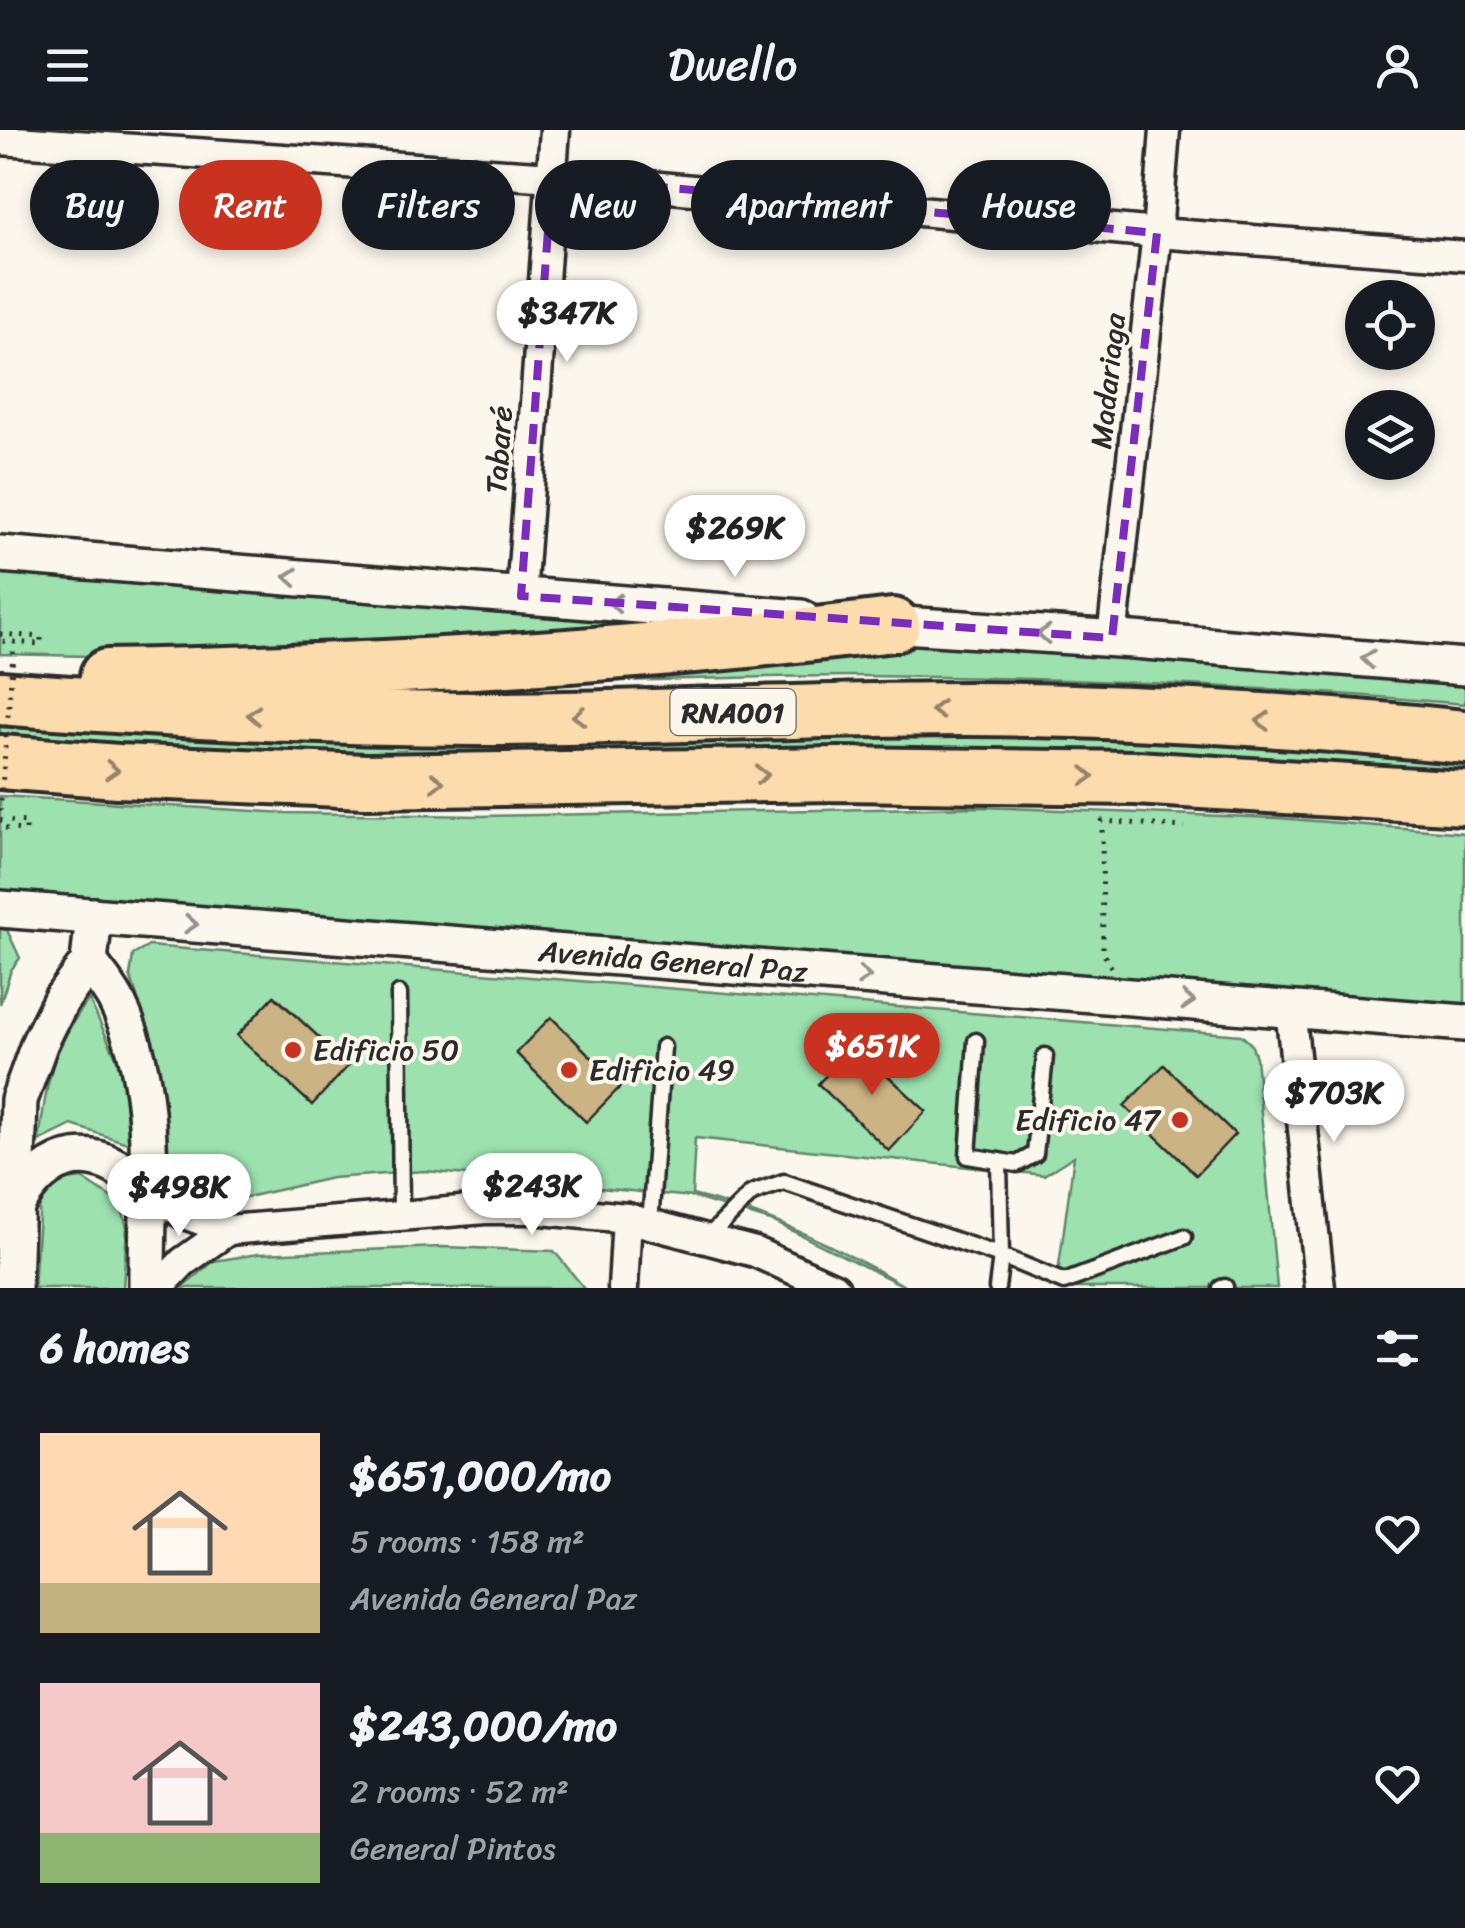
<!DOCTYPE html>
<html lang="en">
<head>
<meta charset="utf-8">
<style>
	body { margin:0; font-family:Sriracha,sans-serif; background:#242831; color:#f1f3f6; height:100vh; display:flex; flex-direction:column; font-size:38px; white-space:nowrap }
	* { box-sizing:border-box; margin:0 }
	p { font-size:32px; color:#9ea1a6 }
	.icon { flex:none; width:55px; height:55px; fill:none; stroke:currentColor; stroke-width:2; stroke-linecap:round; stroke-linejoin:round }
	.map { position:relative; height:1158px; overflow:hidden }
	.sheet { display:flex; flex-direction:column; background:#171b24; flex:1 }
	.sheet>* { flex:none }
	.top-card { position:absolute; left:30px; top:30px; width:1405px; height:90px; display:flex; gap:20px }
	.buttons { position:absolute; left:1345px; top:150px; display:grid; gap:20px }
	.buttons a { display:grid; place-items:center; width:90px; height:90px; border-radius:50%; background:#171b24; box-shadow:0 5px 15px #0003; font-size:50px }
	.price { position:absolute; translate:-50% -85px; padding:0 22px; border-radius:35px; background:#fff; color:#222; font-size:32px; line-height:65px; filter:drop-shadow(0 2px 5px #0008) }
	.price::after { content:''; position:absolute; left:50%; top:60px; width:30px; height:22px; margin-left:-15px; background:inherit; clip-path:polygon(0 0,100% 0,50% 100%) }
	.price.current { background:#c8321e; color:#fff }
	ul { padding:0; list-style:none }
	li { display:flex; align-items:center; gap:30px; height:250px; padding:0 40px }
	li span { display:grid; place-items:center; flex:none; width:280px; height:200px; border-radius:0px; color:#555 }
	li>.icon { margin-inline-start:auto }
	span .icon { width:120px; height:120px; fill:#fffc; stroke-width:1 }
	li b { font-size:42px }
	h2 { display:flex; justify-content:space-between; align-items:center; height:120px; padding:0 40px; font-size:42px }
	.pill { padding:0 35px; border-radius:45px; background:#171b24; box-shadow:0 5px 15px #0003; font-size:35px; line-height:90px }
	.pill.current { background:#c8321e; color:#fff }
	header { display:flex; justify-content:space-between; align-items:center; height:130px; padding:0 40px; background:#171b24; font-size:45px; font-weight:600 }
	.map>svg:first-child { display:block }
</style>
</head>
<body>
<header><svg class="icon" aria-label="menu" viewBox="0 0 24 24"><path d="M4 6h16M4 12h16M4 18h16"/></svg>Dwello<svg class="icon" aria-label="person" viewBox="0 0 24 24"><circle cx="12" cy="8" r="4"/><path d="M4 21q1-7 8-7t8 7"/></svg></header>
<div class="map">
<svg width="1465" height="1158" viewBox="0 0 1465 1158">
	<rect width="100%" height="100%" fill="#fbf7ec"/>
	<filter id="ink" filterUnits="userSpaceOnUse"><feTurbulence type="fractalNoise" baseFrequency=".01" numOctaves="2"/><feDisplacementMap in="SourceGraphic" scale="20" xChannelSelector="R" yChannelSelector="G"/><feConvolveMatrix kernelMatrix="1 2 1 2 8 2 1 2 1" color-interpolation-filters="sRGB"/></filter>
	<g filter="url(#ink)">
		<g fill="#9ce1ae" stroke="#64866c" stroke-width="2.5" fill-rule="evenodd">
			<polygon points="0,440 710,495 179,528 0,524"/>
			<path d="M904,512L1465,555V574C1263,556 1062,547 859,546C715,546 571,554 426,556Z"/>
			<polygon points="0,593 1053,606 1222,611 1465,632 1465,645 412,629 0,609"/>
			<polygon points="0,666 286,683 481,686 980,677 1277,688 1465,703 1465,876 0,762"/>
			<polygon points="0,799 7,800 20,828 11,840 0,874"/>
			<path d="M149,816L1241,905L1251,914L1256,927L1277,1158H1056L1074,1026L1044,1045L695,1008L692,1065C768,1083 841,1118 908,1158L774,1092L692,1067L425,1041L332,1048L238,1069L214,1068L194,1057L168,1025L156,923L130,846L133,825ZM275,866L348,934L312,974L237,905ZM551,888L586,991L516,923ZM856,916L926,981L889,1020Z"/>
			<path d="M89,869L121,938L130,1014L72,995L39,1011C47,951 51,919 89,869Z"/>
			<polygon points="82,1048 121,1074 127,1098 123,1158 34,1158 40,1072 55,1052"/>
			<polygon points="442,1117 554,1121 584,1158 182,1158 214,1131 258,1124"/>
		</g>
		<g fill="#ccb383" stroke="#2b2b2b" stroke-width="2.5">
			<polygon points="274,866 349,935 312,975 237,906"/>
			<polygon points="551,887 621,956 586,992 516,923"/>
			<polygon points="855,915 926,981 889,1021 818,954"/>
			<polygon points="1164,935 1235,1004 1196,1045 1124,976"/>
		</g>
		<g fill="none" stroke-linecap="round" stroke-linejoin="round">
			<defs>
				<g id="service">
					<polyline points="399,864 401,1085"/>
					<polyline points="976,911 968,1026 1017,1034 1035,1024 1045,926"/>
					<polyline points="999,1031 1001,1126 1064,1152 1184,1107"/>
					<polyline points="650,1094 663,917"/>
					<polyline points="707,1108 752,1063 784,1052 1001,1126 997,1158"/>
					<polyline points="1221,1158 1225,1157"/>
				</g>
				<g id="minor">
					<polyline points="0,10 552,47 1157,103 1465,126"/>
					<polyline points="521,466 555,0"/>
					<polyline points="1112,508 1157,103 1165,0"/>
					<polyline points="1290,878 1320,1158"/>
					<polyline points="146,1060 182,1083 228,1100 485,1079 531,1079 627,1088 755,1122 835,1158"/>
					<polyline points="158,1158 183,1132 228,1100"/>
					<polyline points="623,1158 627,1088"/>
				</g>
				<g id="tertiary">
					<polyline points="0,424 801,488"/>
					<polyline points="873,493 1133,510 1465,537"/>
					<path id="s1" d="M0,779L1465,893"/>
					<path d="M89,832C98,844 109,857 116,870C161,959 146,1062 147,1158"/>
					<path d="M15,1078C49,1017 97,1011 146,1060"/>
					<polyline points="13,1158 19,970 40,912 61,870 89,832 94,786"/>
				</g>
				<g id="motorway">
					<path d="M107,546C369,541 633,527 893,495"/>
					<path d="M0,568C159,580 316,589 476,589C639,589 803,579 967,579C1133,580 1300,590 1465,607"/>
					<polyline points="0,632 118,641 366,651 840,644 1136,648 1465,668"/>
				</g>
			</defs>
			<use href="#service" stroke="#2b2b2b" stroke-width="21"/>
			<use href="#minor" stroke="#2b2b2b" stroke-width="35"/>
			<use href="#tertiary" stroke="#2b2b2b" stroke-width="42"/>
			<use href="#motorway" stroke="#2b2b2b" stroke-width="60"/>
			<g stroke="#2b2b2b" stroke-width="5" stroke-dasharray="2.5 8" stroke-linecap="butt">
				<polyline points="0,504 41,507 41,514 0,511"/>
				<polyline points="0,690 26,692 26,700 0,698"/>
				<polyline points="1111,837 1103,822 1102,691 1185,697"/>
			</g>
			<use href="#service" stroke="#fbf7ec" stroke-width="14"/>
			<use href="#minor" stroke="#fbf7ec" stroke-width="28"/>
			<use href="#tertiary" stroke="#fbf7ec" stroke-width="35"/>
			<use href="#motorway" stroke="#fcdcac" stroke-width="52"/>
			<polyline stroke="#2b2b2b" stroke-width="5" stroke-dasharray="2.5 8" stroke-linecap="butt" points="0,681 14,513"/>
		</g>
		<defs><path id="oneway-chevron" d="M-2-3.5L2.5 0L-2 3.5" fill="none" stroke-width="1.6" stroke-linecap="round" stroke-linejoin="round" transform="scale(2.5)"/></defs>
		<g stroke="#93918c">
			<use href="#oneway-chevron" transform="translate(291 447) rotate(-175)"/>
			<use href="#oneway-chevron" transform="translate(615 473) rotate(-175)"/>
			<use href="#oneway-chevron" transform="translate(1044 504) rotate(-177)"/>
			<use href="#oneway-chevron" transform="translate(1368 529) rotate(-175)"/>
			<use href="#oneway-chevron" transform="translate(191 794) rotate(4)"/>
			<use href="#oneway-chevron" transform="translate(864 846) rotate(4)"/>
			<use href="#oneway-chevron" transform="translate(1188 871) rotate(4)"/>
		</g>
		<g stroke="#94846c">
			<use href="#oneway-chevron" transform="translate(938 580) rotate(179)"/>
			<use href="#oneway-chevron" transform="translate(254 585) rotate(-178)"/>
			<use href="#oneway-chevron" transform="translate(579 586) rotate(178)"/>
			<use href="#oneway-chevron" transform="translate(1263 591) rotate(-177)"/>
			<use href="#oneway-chevron" transform="translate(112 640) rotate(4)"/>
			<use href="#oneway-chevron" transform="translate(762 645) rotate(-1)"/>
			<use href="#oneway-chevron" transform="translate(1087 646) rotate(1)"/>
			<use href="#oneway-chevron" transform="translate(437 652)"/>
		</g>
	</g>
	<path fill="none" stroke="#7b2cbf" stroke-width="8" stroke-dasharray="20 12" stroke-linejoin="round" d="M552,47L1157,103L1112,508L521,466Z"/>
	<g fill="#c8321e" stroke="#fbf7ec" stroke-width="4">
		<circle cx="293" cy="920" r="10"/>
		<circle cx="569" cy="940" r="10"/>
		<circle cx="1180" cy="990" r="10"/>
	</g>
	<g text-anchor="middle" stroke-width="8" stroke-linejoin="round" paint-order="stroke">
		<rect fill="#fbf7ec" stroke="#696865" stroke-width="2.5" x="670.5" y="559" width="125" height="46" rx="8"/>
		<g font-size="28" font-weight="bold" fill="#2b2b2b">
			<text x="733" y="592">RNA001</text>
		</g>
		<g font-size="30" fill="#2b2b2b" stroke="#fbf7ec">
			<text transform="translate(1108 251) rotate(-84)" y="10">Madariaga</text>
			<text transform="translate(499 320) rotate(-86)" y="10">Tabaré</text>
			<text dy="10" stroke="none"><textPath href="#s1" startOffset="675">Avenida General Paz</textPath></text>
		</g>
		<g font-size="30" fill="#2b2b2b" stroke="#fbf7ec" text-anchor="start">
			<text x="313" y="930">Edificio 50</text>
			<text x="589" y="950">Edificio 49</text>
			<text x="1160" y="1000" text-anchor="end">Edificio 47</text>
		</g>
	</g>
</svg>
<div class="buttons">
<a><svg class="icon" aria-label="locate" viewBox="0 0 24 24"><circle cx="12" cy="12" r="6"/><path d="M12 2v4M12 18v4M2 12h4M18 12h4"/></svg></a>
<a><svg class="icon" aria-label="layers" viewBox="0 0 24 24"><path d="M12 4l9 5-9 5-9-5zM3 14l9 5 9-5"/></svg></a>
</div>
<b class="price" style="left:567px;top:235px">$347K</b>
<b class="price" style="left:735px;top:450px">$269K</b>
<b class="price current" style="left:872px;top:968px">$651K</b>
<b class="price" style="left:1334px;top:1015px">$703K</b>
<b class="price" style="left:532px;top:1108px">$243K</b>
<b class="price" style="left:179px;top:1109px">$498K</b>
<div class="top-card">
<a class="pill">Buy</a>
<a class="pill current">Rent</a>
<a class="pill">Filters</a>
<a class="pill">New</a>
<a class="pill">Apartment</a>
<a class="pill">House</a>
</div>
</div>
<section class="sheet">
<h2>6 homes<svg class="icon" aria-label="filters" viewBox="0 0 24 24"><path d="M4 7h16M4 17h16"/><circle cx="9" cy="7" r="2"/><circle cx="15" cy="17" r="2"/></svg></h2>
<ul>
<li><span style="background:linear-gradient(#ffd9b3 75%,#c2b280 0)"><svg class="icon" aria-label="home" viewBox="0 0 24 24"><path d="M3 11l9-7 9 7M6 9v11h12V9"/></svg></span><div><b>$651,000/mo</b><p>5 rooms · 158 m²</p><p>Avenida General Paz</p></div><svg class="icon" aria-label="heart" viewBox="0 0 24 24"><path d="M12 20l-8-8c-3-5 5-10 8-4 3-6 11-1 8 4z"/></svg></li>
<li><span style="background:linear-gradient(#f6c9c9 75%,#8fb573 0)"><svg class="icon" aria-label="home" viewBox="0 0 24 24"><path d="M3 11l9-7 9 7M6 9v11h12V9"/></svg></span><div><b>$243,000/mo</b><p>2 rooms · 52 m²</p><p>General Pintos</p></div><svg class="icon" aria-label="heart" viewBox="0 0 24 24"><path d="M12 20l-8-8c-3-5 5-10 8-4 3-6 11-1 8 4z"/></svg></li>
</ul>
</section>
</body>
</html>
